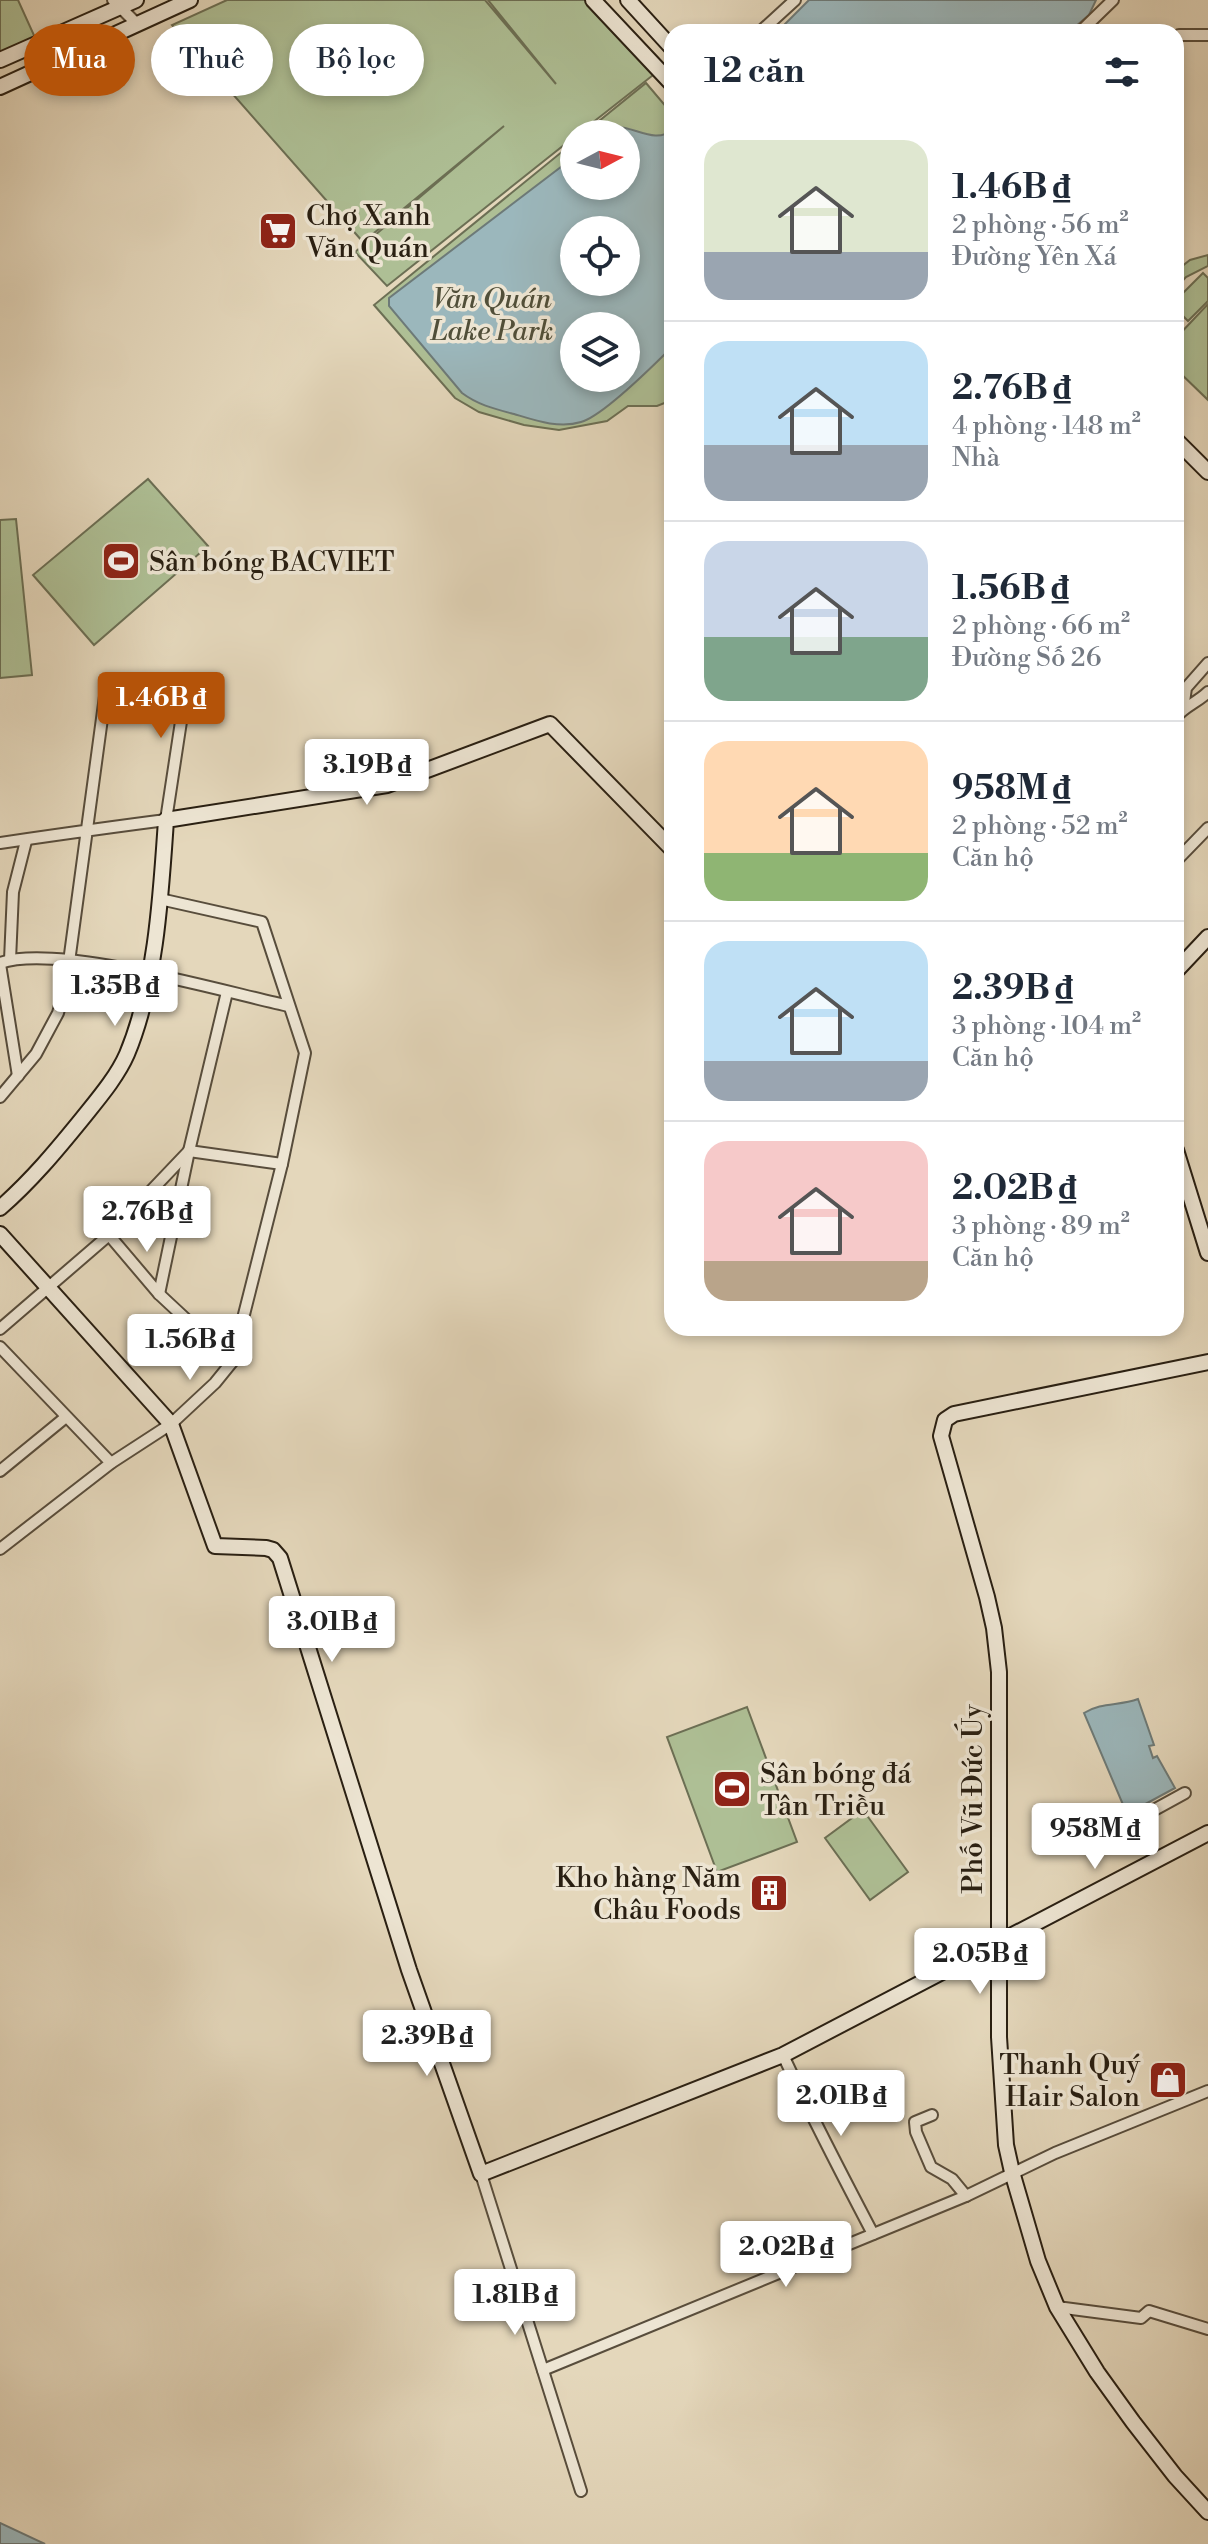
<!DOCTYPE html>
<html lang="vi">
<head>
<meta charset="utf-8">
<style>
	body { margin:0; font-family:"Libre Bodoni",serif; background:#f2f2f3; color:#1f2937; height:100vh; display:flex; flex-direction:column; font-size:30px; white-space:nowrap }
	* { box-sizing:border-box; margin:0 }
	p { font-size:26px; color:#747a83 }
	.icon { flex:none; width:44px; height:44px; fill:none; stroke:currentColor; stroke-width:2; stroke-linecap:round; stroke-linejoin:round }
	.map { position:relative; flex:1; overflow:hidden }
	.details { position:absolute; left:664px; top:24px; width:520px; height:1312px; display:flex; flex-direction:column; background:#fff; border-radius:24px; box-shadow:0 4px 12px #0003 }
	.details>* { flex:none }
	.hud { position:absolute; left:24px; top:24px; width:520px; height:72px; display:flex; gap:16px }
	.needle { width:52px; rotate:83deg }
	.tools { position:absolute; left:560px; top:120px; display:grid; gap:16px }
	.tools a { display:grid; place-items:center; width:80px; height:80px; border-radius:50%; background:#fff; box-shadow:0 4px 12px #0003; font-size:40px }
	.price { position:absolute; translate:-50% -68px; padding:0 18px; border-radius:8px; background:#fff; color:#222; font-size:26px; line-height:52px; filter:drop-shadow(0 2px 4px #0008) }
	.price::after { content:''; position:absolute; left:50%; top:48px; width:24px; height:18px; margin-left:-12px; background:inherit; clip-path:polygon(0 0,100% 0,50% 100%) }
	.price.on { background:#b45309; color:#fff }
	ul { padding:0; list-style:none }
	li { display:flex; align-items:center; gap:24px; height:200px; padding:0 40px }
	li+li { border-top:2px solid #e0e1e3 }
	li span { display:grid; place-items:center; flex:none; width:224px; height:160px; border-radius:24px; color:#555 }
	li>.icon { margin-inline-start:auto }
	span .icon { width:96px; height:96px; fill:#fffc; stroke-width:1 }
	li b { font-size:34px }
	h2 { display:flex; justify-content:space-between; align-items:center; height:96px; padding:0 40px; font-size:34px }
	.pill { padding:0 28px; border-radius:36px; background:#fff; box-shadow:0 4px 12px #0003; font-size:28px; line-height:72px }
	.pill.on { background:#b45309; color:#fff }
	.map>svg:first-child { display:block }
</style>
</head>
<body>
<div class="map">
<svg width="1208" height="2544" viewBox="0 0 1208 2544">
	<rect width="100%" height="100%" fill="#e4d7bb"/>
	<filter id="stains"><feTurbulence type="fractalNoise" baseFrequency=".0025" numOctaves="4"/><feColorMatrix values="0 0 0 0 .2 0 0 0 0 .09 0 0 0 0 .02 0 0 0 .5 -.17"/></filter>
	<radialGradient id="worn" r=".72"><stop offset=".6" stop-color="#630" stop-opacity="0"/><stop offset="1" stop-color="#630" stop-opacity=".3"/></radialGradient>
	<g fill="#aebf95" stroke="#6c6f54" stroke-width="2" fill-rule="evenodd">
		<polygon points="0,0 18,0 37,42 0,58"/>
		<polygon points="227,0 485,0 556,84 488,0 589,0 657,72 578,134 574,134 574,137 387,286 355,252 504,126 363,242 172,25"/>
		<path d="M646,83L668,109L672,107V400L657,406H628L607,421L559,430L524,425L479,412L455,398L374,305L574,142V186H626V134H583ZM574,230H626V282H574ZM574,326H626V378H574Z"/>
		<polygon points="1208,255 1208,266 1186,277 1176,288 1176,271 1190,260"/>
		<polygon points="1203,273 1208,278 1208,301 1188,321 1176,309 1176,300"/>
		<polygon points="1208,304 1208,400 1176,369 1176,338"/>
		<polygon points="148,479 208,546 94,645 33,575"/>
		<polygon points="16,519 32,675 0,678 0,520"/>
		<polygon points="747,1707 797,1842 717,1872 667,1737"/>
		<polygon points="863,1810 908,1872 870,1900 825,1838"/>
	</g>
	<g fill="#9bb7bc" stroke="#6d7a78" stroke-width="2" fill-rule="evenodd">
		<polygon points="809,0 1096,0 1089,15 1069,32 777,32"/>
		<path d="M617,127C635,127 656,144 672,130V347C654,365 603,416 581,422C559,429 534,420 514,414C495,409 478,405 462,393L389,306V298L574,157V186H626V134H604ZM626,230V282H574V230ZM574,326H626V378H574Z"/>
		<path d="M1138,1699L1154,1745L1149,1746L1153,1758L1157,1756L1175,1788L1127,1814L1084,1713C1102,1702 1119,1706 1138,1699Z"/>
		<polygon points="0,2523 45,2544 0,2544"/>
	</g>
	<g fill="none" stroke-linecap="round" stroke-linejoin="round">
		<defs>
			<g id="street">
				<polyline points="113,0 137,24"/>
				<polyline points="760,32 795,0"/>
				<polyline points="1080,32 1113,0"/>
				<polyline points="1176,38 1179,35 1208,35"/>
				<polyline points="1183,709 1186,688 1208,663"/>
				<polyline points="182,715 214,707"/>
				<path d="M1176,717C1185,706 1198,702 1208,692"/>
				<path d="M0,843C55,835 111,827 166,820L182,715L106,689L66,984L58,1013L36,1054L0,1097"/>
				<polyline points="1176,861 1208,828"/>
				<polyline points="10,960 13,892 26,841"/>
				<path d="M0,963C58,943 224,992 289,1006"/>
				<polyline points="0,964 18,1076"/>
				<polyline points="189,1151 282,1164"/>
				<polyline points="109,1235 159,1294 232,1362"/>
				<polyline points="159,1294 189,1151 227,992"/>
				<polyline points="0,1329 109,1235 188,1152"/>
				<polyline points="0,1347 111,1463"/>
				<polyline points="0,1471 66,1417"/>
				<polyline points="0,1549 111,1463 171,1424 215,1383 232,1362 282,1164 305,1053 262,922 160,899"/>
				<polyline points="1123,1827 1185,1793"/>
				<path d="M783,2055C811,2116 842,2175 873,2234"/>
				<polyline points="932,2115 915,2122 916,2132 931,2167 952,2179 966,2196"/>
				<polyline points="481,2174 581,2491"/>
				<polyline points="1057,2307 1141,2318 1149,2311 1208,2329"/>
				<polyline points="543,2370 966,2196 1055,2153 1208,2091"/>
			</g>
			<g id="secondary">
				<polyline points="593,0 672,84"/>
				<polyline points="628,0 672,48"/>
				<polyline points="0,60 136,0"/>
				<polyline points="0,87 190,0"/>
				<polyline points="1176,440 1208,472"/>
				<polyline points="1176,971 1208,937"/>
				<polyline points="1176,1150 1208,1253"/>
				<path d="M0,1208C31,1181 56,1151 82,1119C98,1099 117,1077 127,1054C156,985 161,894 166,820L387,785L550,724L672,849"/>
				<polyline points="0,1234 171,1424 215,1546 266,1548 273,1550 280,1558 409,1970 481,2174 783,2055 1208,1833"/>
				<polyline points="1208,1362 954,1414 945,1420 941,1436 987,1597 994,1628 999,1672 999,2037 1006,2145 1012,2172 1038,2261 1057,2307 1097,2372 1133,2422 1175,2476 1208,2512"/>
			</g>
		</defs>
		<use href="#street" stroke="#584d3c" stroke-width="14"/>
		<use href="#secondary" stroke="#291f12" stroke-width="18"/>
		<use href="#street" stroke="#ede5d3" stroke-width="10"/>
		<use href="#secondary" stroke="#ede5d3" stroke-width="14"/>
	</g>
	<defs>
		<symbol id="supermarket-square" viewBox="-11 -11 22 22"><rect x="-9" y="-9" width="18" height="18" rx="4" fill="#8f2418" stroke="#ede5d3"/><path d="M-6-5.5h2.5l.6 2H6L4.5 2H-2.5L-4.4-4H-6ZM-1.5 3.2a1.3 1.3 0 1 0 .1 0ZM3 3.2a1.3 1.3 0 1 0 .1 0Z" fill="#fff"/></symbol>
		<symbol id="stadium-square" viewBox="-11 -11 22 22"><rect x="-9" y="-9" width="18" height="18" rx="4" fill="#8f2418" stroke="#ede5d3"/><path d="M0-5a6.5 5 0 1 0 0 10a6.5 5 0 1 0 0-10ZM-3.5-1.8h7v3.6h-7Z" fill="#fff"/></symbol>
		<symbol id="building-square" viewBox="-11 -11 22 22"><rect x="-9" y="-9" width="18" height="18" rx="4" fill="#8f2418" stroke="#ede5d3"/><path d="M-4-6H4V6H1V3H-1V6H-4ZM-2.5-4.3h1.7v1.8h-1.7ZM.8-4.3h1.7v1.8H.8ZM-2.5-1h1.7V.8h-1.7ZM.8-1h1.7V.8H.8Z" fill="#fff"/></symbol>
		<symbol id="shop-square" viewBox="-11 -11 22 22"><rect x="-9" y="-9" width="18" height="18" rx="4" fill="#8f2418" stroke="#ede5d3"/><path d="M-5-2.5h2.3a2.7 3.5 0 0 1 5.4 0H5L5.5 6h-11ZM-1.5-2.5h3a1.5 2.3 0 0 0-3 0Z" fill="#fff"/></symbol>
	</defs>
	<g fill-rule="evenodd">
		<use href="#supermarket-square" x="256" y="209" width="44" height="44"/>
		<use href="#stadium-square" x="99" y="539" width="44" height="44"/>
		<use href="#stadium-square" x="710" y="1767" width="44" height="44"/>
		<use href="#building-square" x="747" y="1871" width="44" height="44"/>
		<use href="#shop-square" x="1146" y="2058" width="44" height="44"/>
	</g>
	<g text-anchor="middle" stroke-width="7" stroke-linejoin="round" paint-order="stroke">
		<g font-size="28" fill="#291f12" stroke="#ede5d3" text-anchor="start">
			<text x="306" y="225">Chợ Xanh<tspan x="306" dy="32">Văn Quán</tspan></text>
			<text x="149" y="571">Sân bóng BACVIET</text>
			<text x="760" y="1783">Sân bóng đá<tspan x="760" dy="32">Tân Triều</tspan></text>
			<text x="741" y="1887" text-anchor="end">Kho hàng Năm<tspan x="741" dy="32">Châu Foods</tspan></text>
			<text x="1140" y="2074" text-anchor="end">Thanh Quý<tspan x="1140" dy="32">Hair Salon</tspan></text>
		</g>
		<g font-size="28" font-style="italic" fill="#514f39" stroke="#ede5d3">
			<text x="492" y="308">Văn Quán<tspan x="492" dy="32">Lake Park</tspan></text>
		</g>
		<g font-size="28" fill="#291f12" stroke="#ede5d3">
			<text transform="translate(972 1799) rotate(-90)" y="10">Phố Vũ Đức Úy</text>
		</g>
	</g>
	<rect width="100%" height="100%" filter="url(#stains)"/>
	<rect width="100%" height="100%" fill="url(#worn)"/>
</svg>
<div class="tools">
<a><svg class="needle" viewBox="-14 -14 28 28"><path d="M0-13l5 13h-10z" fill="#e53935"/><path d="M0 13l5-13h-10z" fill="#747a83"/></svg></a>
<a><svg class="icon" aria-label="locate" viewBox="0 0 24 24"><circle cx="12" cy="12" r="6"/><path d="M12 2v4M12 18v4M2 12h4M18 12h4"/></svg></a>
<a><svg class="icon" aria-label="layers" viewBox="0 0 24 24"><path d="M12 4l9 5-9 5-9-5zM3 14l9 5 9-5"/></svg></a>
</div>
<b class="price on" style="left:161px;top:740px">1.46B ₫</b>
<b class="price" style="left:367px;top:807px">3.19B ₫</b>
<b class="price" style="left:115px;top:1028px">1.35B ₫</b>
<b class="price" style="left:147px;top:1254px">2.76B ₫</b>
<b class="price" style="left:190px;top:1382px">1.56B ₫</b>
<b class="price" style="left:332px;top:1664px">3.01B ₫</b>
<b class="price" style="left:1095px;top:1871px">958M ₫</b>
<b class="price" style="left:980px;top:1996px">2.05B ₫</b>
<b class="price" style="left:427px;top:2078px">2.39B ₫</b>
<b class="price" style="left:841px;top:2138px">2.01B ₫</b>
<b class="price" style="left:786px;top:2289px">2.02B ₫</b>
<b class="price" style="left:515px;top:2337px">1.81B ₫</b>
<div class="hud">
<a class="pill on">Mua</a>
<a class="pill">Thuê</a>
<a class="pill">Bộ lọc</a>
</div>
<section class="details">
<h2>12 căn<svg class="icon" aria-label="filters" viewBox="0 0 24 24"><path d="M4 7h16M4 17h16"/><circle cx="9" cy="7" r="2"/><circle cx="15" cy="17" r="2"/></svg></h2>
<ul>
<li><span style="background:linear-gradient(#dfe7d0 70%,#9aa5b1 0)"><svg class="icon" aria-label="home" viewBox="0 0 24 24"><path d="M3 11l9-7 9 7M6 9v11h12V9"/></svg></span><div><b>1.46B ₫</b><p>2 phòng · 56 m²</p><p>Đường Yên Xá</p></div></li>
<li><span style="background:linear-gradient(#bfe0f5 65%,#9aa5b1 0)"><svg class="icon" aria-label="home" viewBox="0 0 24 24"><path d="M3 11l9-7 9 7M6 9v11h12V9"/></svg></span><div><b>2.76B ₫</b><p>4 phòng · 148 m²</p><p>Nhà</p></div></li>
<li><span style="background:linear-gradient(#c9d6e8 60%,#7fa58c 0)"><svg class="icon" aria-label="home" viewBox="0 0 24 24"><path d="M3 11l9-7 9 7M6 9v11h12V9"/></svg></span><div><b>1.56B ₫</b><p>2 phòng · 66 m²</p><p>Đường Số 26</p></div></li>
<li><span style="background:linear-gradient(#ffd9b3 70%,#8fb573 0)"><svg class="icon" aria-label="home" viewBox="0 0 24 24"><path d="M3 11l9-7 9 7M6 9v11h12V9"/></svg></span><div><b>958M ₫</b><p>2 phòng · 52 m²</p><p>Căn hộ</p></div></li>
<li><span style="background:linear-gradient(#bfe0f5 75%,#9aa5b1 0)"><svg class="icon" aria-label="home" viewBox="0 0 24 24"><path d="M3 11l9-7 9 7M6 9v11h12V9"/></svg></span><div><b>2.39B ₫</b><p>3 phòng · 104 m²</p><p>Căn hộ</p></div></li>
<li><span style="background:linear-gradient(#f6c9c9 75%,#b9a48a 0)"><svg class="icon" aria-label="home" viewBox="0 0 24 24"><path d="M3 11l9-7 9 7M6 9v11h12V9"/></svg></span><div><b>2.02B ₫</b><p>3 phòng · 89 m²</p><p>Căn hộ</p></div></li>
</ul>
</section>
</div>
</body>
</html>
